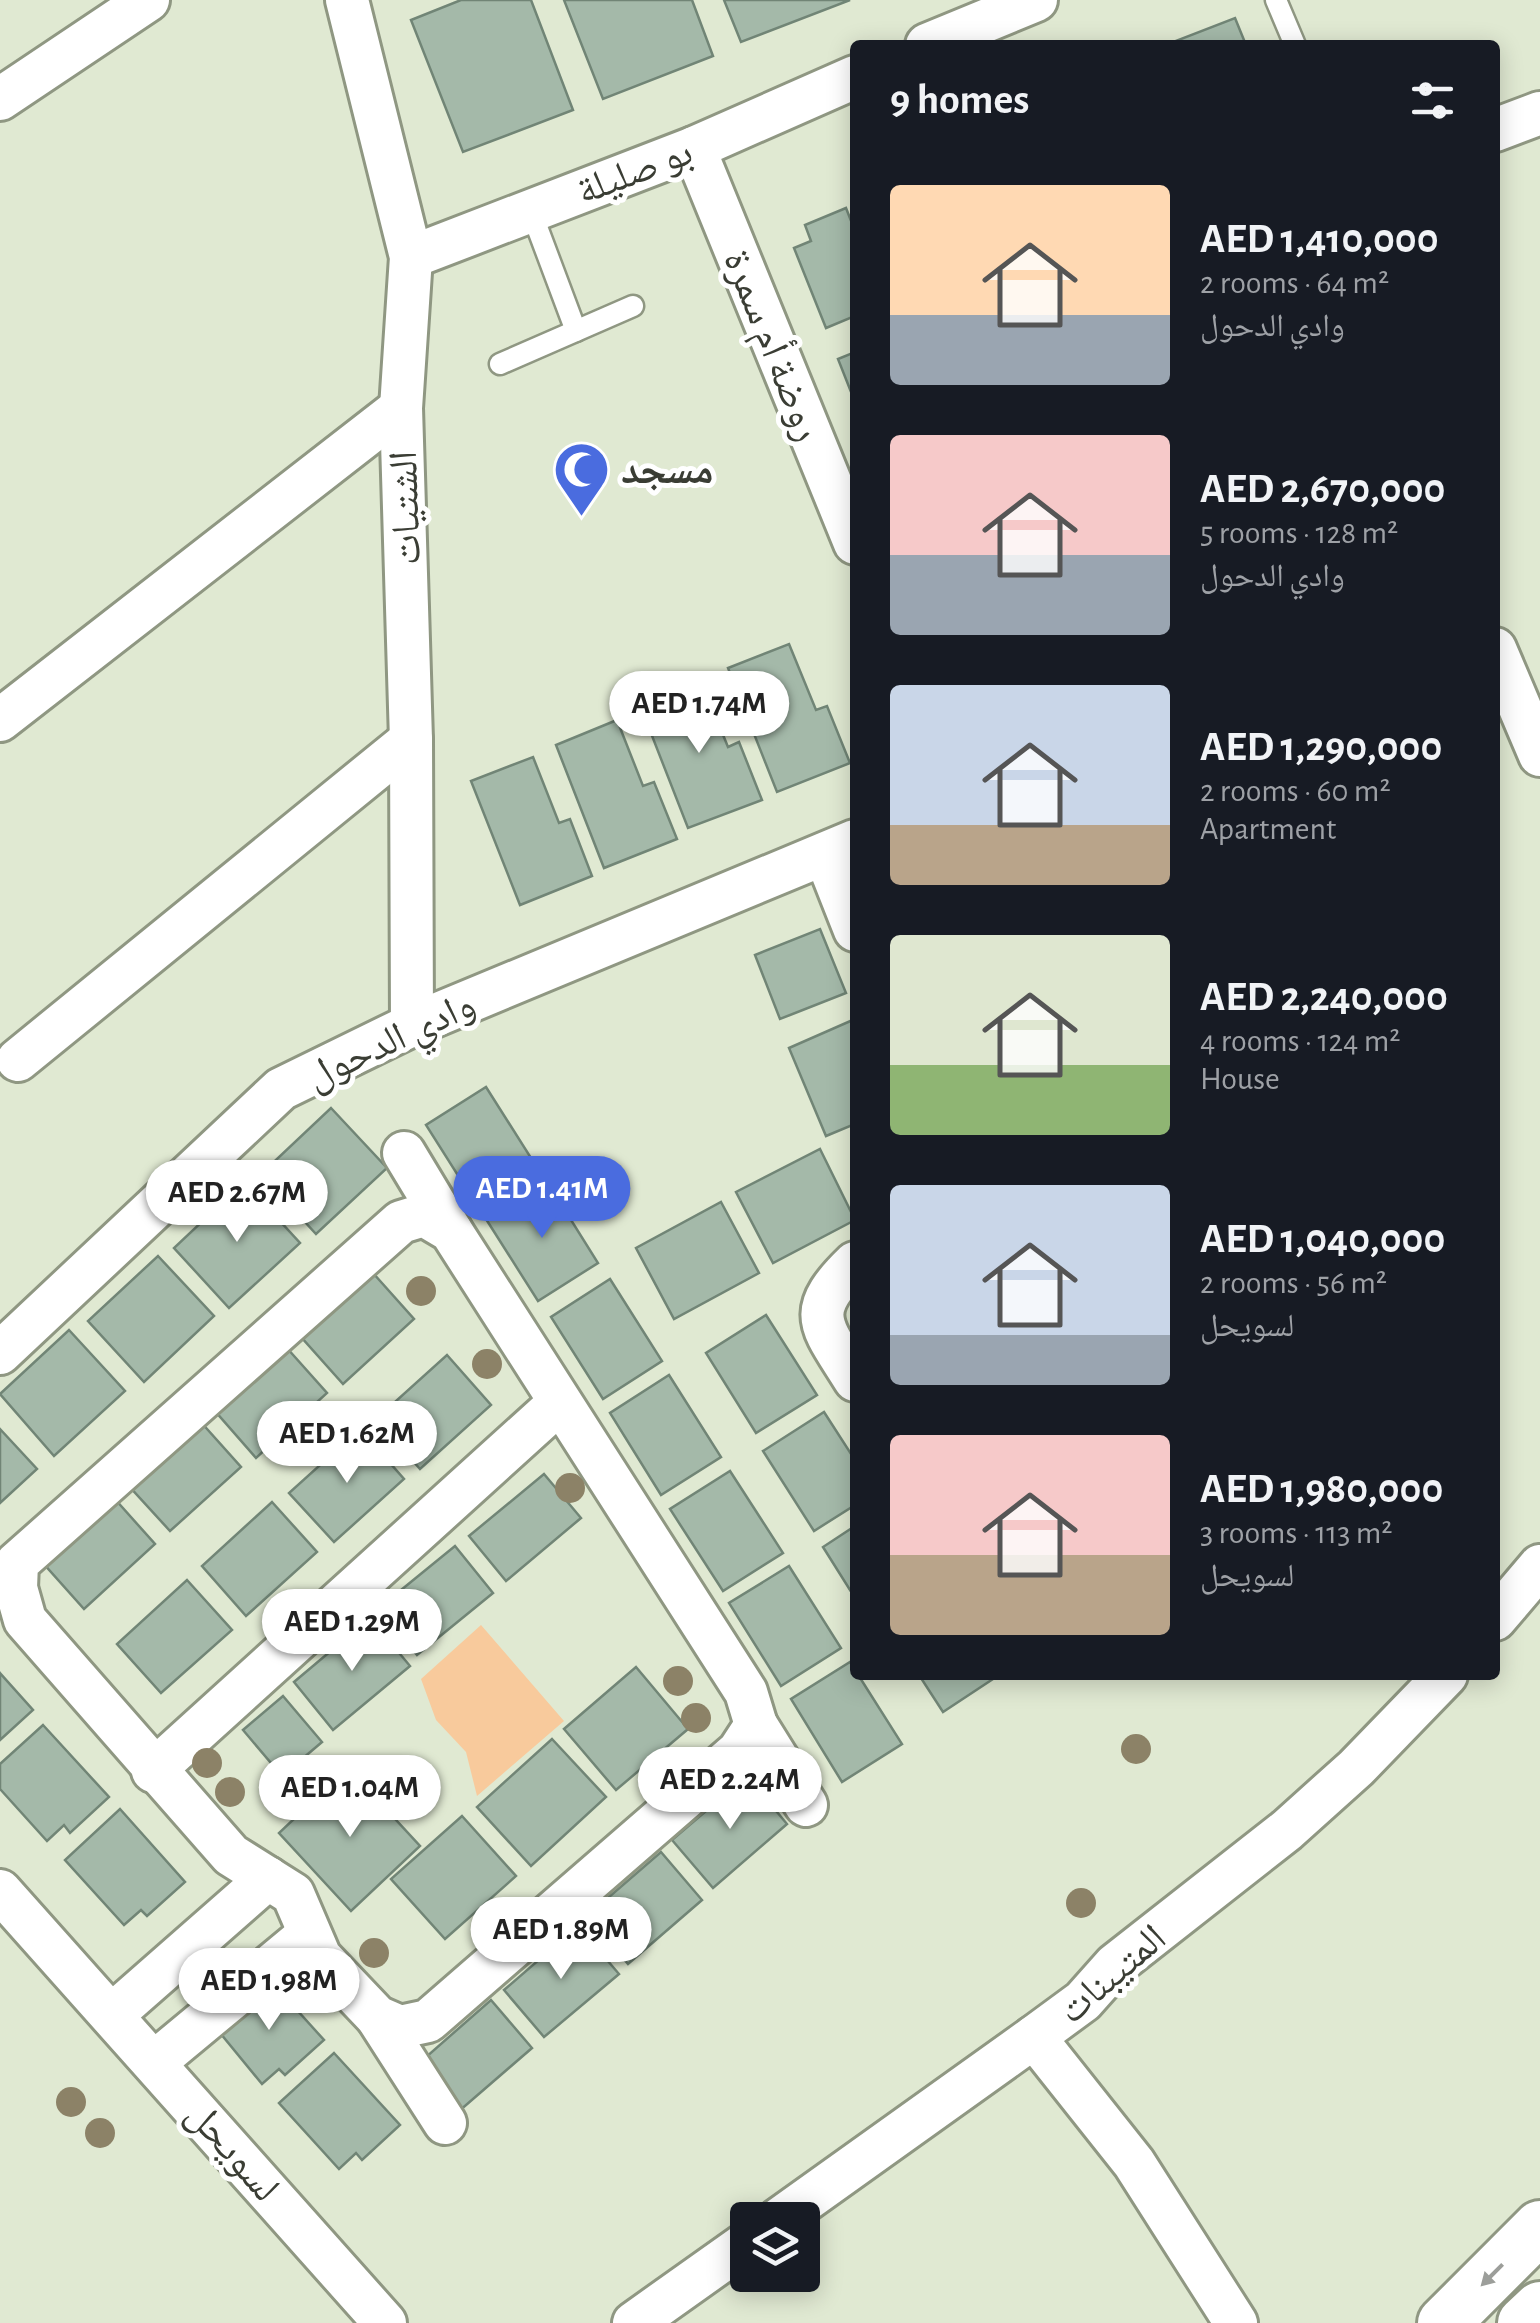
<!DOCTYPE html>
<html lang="en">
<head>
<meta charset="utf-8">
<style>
	body { margin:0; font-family:"Alegreya Sans","Noto Naskh Arabic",sans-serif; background:#20242c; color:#f1f3f6; height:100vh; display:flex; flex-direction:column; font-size:38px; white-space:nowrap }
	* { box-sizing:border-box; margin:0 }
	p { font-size:32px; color:#9ea1a6 }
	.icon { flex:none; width:55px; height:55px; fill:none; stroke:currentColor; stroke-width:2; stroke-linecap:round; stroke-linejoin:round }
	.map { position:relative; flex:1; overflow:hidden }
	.details { position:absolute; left:850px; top:40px; width:650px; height:1640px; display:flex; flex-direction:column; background:#171b24; border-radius:10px; box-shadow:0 5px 25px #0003 }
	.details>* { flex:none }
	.buttons { position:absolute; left:730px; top:2202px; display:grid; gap:20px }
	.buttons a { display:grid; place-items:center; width:90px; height:90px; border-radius:10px; background:#171b24; box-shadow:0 5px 25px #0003; font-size:50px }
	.price { position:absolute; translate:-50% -85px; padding:0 22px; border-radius:35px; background:#fff; color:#222; font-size:32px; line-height:65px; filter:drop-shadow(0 2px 5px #0008) }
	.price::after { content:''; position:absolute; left:50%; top:60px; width:30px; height:22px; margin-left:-15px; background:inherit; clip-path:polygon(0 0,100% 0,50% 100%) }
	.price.current { background:#4a6cdf; color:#fff }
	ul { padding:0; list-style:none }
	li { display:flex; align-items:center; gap:30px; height:250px; padding:0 40px }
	li span { display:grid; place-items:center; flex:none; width:280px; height:200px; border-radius:10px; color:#555 }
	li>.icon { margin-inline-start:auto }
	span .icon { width:120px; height:120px; fill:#fffc; stroke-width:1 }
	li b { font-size:42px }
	h2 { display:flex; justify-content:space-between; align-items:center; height:120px; padding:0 40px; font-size:42px }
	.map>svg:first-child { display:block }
</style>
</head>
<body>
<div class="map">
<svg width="1540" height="2323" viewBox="0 0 1540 2323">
	<rect width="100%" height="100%" fill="#e0e9d2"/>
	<polygon fill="#f8ca9c" points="481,1625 564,1721 477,1796 466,1752 436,1720 421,1679"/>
	<g fill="#a4b9a9" stroke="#718576" stroke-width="2.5">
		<polygon points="461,0 531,0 573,110 463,152 411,20"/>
		<polygon points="564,0 692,0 713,56 603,99"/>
		<polygon points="724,0 850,0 741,42"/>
		<polygon points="1235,18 1246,45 1175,45 1173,42"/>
		<polygon points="846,208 855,231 855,316 826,328 794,248 811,241 805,225"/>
		<polygon points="855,352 855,402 838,359"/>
		<polygon points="789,644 816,710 827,706 850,763 777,792 728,668"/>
		<polygon points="701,681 728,747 739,742 762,800 688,828 640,705"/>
		<polygon points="617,720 643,786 654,782 677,839 604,868 556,745"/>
		<polygon points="533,757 559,823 570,819 592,876 520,905 471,781"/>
		<polygon points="820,929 846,993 780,1019 755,955"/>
		<polygon points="855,1019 855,1124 826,1136 789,1048"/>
		<polygon points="486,1087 538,1169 478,1207 426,1125"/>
		<polygon points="331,1108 387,1168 316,1234 261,1174"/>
		<polygon points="820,1149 855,1220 773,1263 736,1192"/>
		<polygon points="546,1180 598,1263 538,1301 486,1219"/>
		<polygon points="244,1182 300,1243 229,1308 174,1248"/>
		<polygon points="721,1202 759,1273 674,1319 636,1248"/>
		<polygon points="158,1256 214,1316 144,1382 88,1321"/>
		<polygon points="373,1273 414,1319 343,1384 302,1338"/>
		<polygon points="610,1279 662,1361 603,1399 551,1317"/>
		<polygon points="766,1315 817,1395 756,1433 706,1353"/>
		<polygon points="69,1330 125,1391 54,1456 0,1394"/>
		<polygon points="286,1347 327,1393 256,1458 215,1411"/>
		<polygon points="447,1355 491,1405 420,1469 376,1419"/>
		<polygon points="669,1375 721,1457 661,1495 610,1413"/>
		<polygon points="824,1412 855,1460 855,1505 814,1531 763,1451"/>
		<polygon points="199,1420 241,1467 170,1531 128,1485"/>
		<polygon points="0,1429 37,1469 0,1503"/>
		<polygon points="360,1429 404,1479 334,1542 289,1493"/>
		<polygon points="730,1471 783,1553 723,1591 670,1509"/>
		<polygon points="544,1474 581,1518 506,1581 469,1536"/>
		<polygon points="114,1498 155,1544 84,1609 43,1563"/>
		<polygon points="272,1502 317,1552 246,1616 202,1566"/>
		<polygon points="855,1526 855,1598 823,1547"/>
		<polygon points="455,1546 493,1593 417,1655 379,1608"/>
		<polygon points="789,1566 841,1648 781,1686 729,1603"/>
		<polygon points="187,1580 232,1630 161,1693 117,1644"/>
		<polygon points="370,1618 410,1666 333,1730 294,1682"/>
		<polygon points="850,1662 902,1744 842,1782 791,1699"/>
		<polygon points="636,1667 688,1729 616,1790 564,1729"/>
		<polygon points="0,1673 33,1710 0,1740"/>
		<polygon points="919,1675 999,1675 943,1712"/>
		<polygon points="283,1696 322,1742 282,1776 243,1730"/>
		<polygon points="43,1725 109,1797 70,1833 64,1825 47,1841 0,1789 0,1764"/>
		<polygon points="552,1739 606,1797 531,1866 477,1807"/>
		<polygon points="348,1768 420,1846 351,1911 279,1833"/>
		<polygon points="747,1776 787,1824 713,1888 672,1840"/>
		<polygon points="120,1809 185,1882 147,1916 141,1910 124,1925 65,1860"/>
		<polygon points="462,1816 516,1876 445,1939 391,1879"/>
		<polygon points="661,1852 702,1900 628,1964 587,1916"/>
		<polygon points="578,1926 619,1974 544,2037 504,1990"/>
		<polygon points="269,1979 324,2040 285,2075 279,2069 262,2084 216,2028"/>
		<polygon points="491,2000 532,2048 458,2112 417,2065"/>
		<polygon points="334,2053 400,2125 362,2160 356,2153 339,2169 279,2103"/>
	</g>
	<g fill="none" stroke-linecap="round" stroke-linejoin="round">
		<defs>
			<g id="service">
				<polyline points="1276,0 1295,45"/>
				<polyline points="531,211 576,331"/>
				<polyline points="500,364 633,306"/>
			</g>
			<g id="minor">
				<polyline points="347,0 411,257 401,408 411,740 412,1025"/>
				<polyline points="927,45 1036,0"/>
				<polyline points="0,99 148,0"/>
				<polyline points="1495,130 1540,113"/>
				<polyline points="694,148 855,543"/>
				<polyline points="411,257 694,148 855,77"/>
				<polyline points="1495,649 1540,755"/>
				<polyline points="0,720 401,408"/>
				<polyline points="825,854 855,930"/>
				<polyline points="18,1060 411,740"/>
				<polyline points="404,1153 451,1231"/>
				<polygon points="424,1215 451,1231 746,1692 756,1725 739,1751 428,2021 400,2027 377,2017 320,1957 293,1894 231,1855 25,1620 16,1588 17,1563 401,1222"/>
				<path d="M855,1263C803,1313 821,1325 855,1380"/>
				<polyline points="0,1353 281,1089 412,1025 855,841"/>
				<polyline points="1495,1619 1540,1566"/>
				<polyline points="756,1725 806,1805"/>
				<polyline points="153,1771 559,1403"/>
				<polyline points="0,1891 385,2323"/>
				<polyline points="112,2015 268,1878"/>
				<polyline points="377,2017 445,2123"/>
				<polyline points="156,2061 308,1935"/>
				<polyline points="778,2220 1034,2037"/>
				<polyline points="634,2323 748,2242"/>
				<polyline points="1236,2323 1134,2163 1034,2037 1083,2001 1115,1965 1287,1830 1356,1768 1446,1675"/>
			</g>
			<g id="tertiary">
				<polyline points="1444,2323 1540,2227"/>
				<polyline points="1524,2323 1540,2308"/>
			</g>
		</defs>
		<use href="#service" stroke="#8f9782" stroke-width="25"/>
		<use href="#minor" stroke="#8f9782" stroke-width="48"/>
		<use href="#tertiary" stroke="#8f9782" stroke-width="58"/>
		<use href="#service" stroke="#fff" stroke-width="20"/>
		<use href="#minor" stroke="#fff" stroke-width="42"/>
		<use href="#tertiary" stroke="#fff" stroke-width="52"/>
	</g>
	<g fill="#8c8267">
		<circle cx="421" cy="1291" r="15"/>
		<circle cx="487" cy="1364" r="15"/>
		<circle cx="570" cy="1488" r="15"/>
		<circle cx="678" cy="1681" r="15"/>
		<circle cx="696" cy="1718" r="15"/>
		<circle cx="1136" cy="1749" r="15"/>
		<circle cx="207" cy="1763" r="15"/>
		<circle cx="230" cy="1792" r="15"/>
		<circle cx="1081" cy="1903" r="15"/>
		<circle cx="374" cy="1953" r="15"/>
		<circle cx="71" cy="2102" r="15"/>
		<circle cx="100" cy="2133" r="15"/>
	</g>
	<defs><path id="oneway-solid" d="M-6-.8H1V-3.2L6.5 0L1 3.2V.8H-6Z" transform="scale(2.5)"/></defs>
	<use fill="#9c9e9a" href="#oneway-solid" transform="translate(1492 2275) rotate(135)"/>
	<defs>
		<symbol id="mosque-pin" viewBox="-11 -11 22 30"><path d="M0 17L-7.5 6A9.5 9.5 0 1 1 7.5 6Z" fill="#4a6cdf" stroke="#fff"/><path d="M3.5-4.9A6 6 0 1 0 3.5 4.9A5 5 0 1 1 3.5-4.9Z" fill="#fff"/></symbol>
	</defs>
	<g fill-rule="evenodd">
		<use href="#mosque-pin" x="550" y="438" width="63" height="86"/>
	</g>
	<g text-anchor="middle" stroke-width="10" stroke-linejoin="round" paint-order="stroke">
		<g font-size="40" fill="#3a3d34" stroke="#fff">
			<text transform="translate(634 170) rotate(-21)" y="14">بو صليلة</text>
			<text transform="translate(774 345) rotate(68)" y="14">روضة أم سمرة</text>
			<text transform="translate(404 508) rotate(-92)" y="14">الشتيات</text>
			<text transform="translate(390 1039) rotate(-25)" y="14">وادي الدحول</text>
			<text transform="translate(1111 1973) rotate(-41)" y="14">المتيبنات</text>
			<text transform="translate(234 2150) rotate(49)" y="14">لسويحل</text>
		</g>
		<g font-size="40" font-weight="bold" fill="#3a3d34" stroke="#fff" text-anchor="start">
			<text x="621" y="483">مسجد</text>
		</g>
	</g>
</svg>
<div class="buttons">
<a><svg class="icon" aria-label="layers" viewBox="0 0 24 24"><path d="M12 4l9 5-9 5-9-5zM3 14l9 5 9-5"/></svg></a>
</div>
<b class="price" style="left:699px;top:756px">AED 1.74M</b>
<b class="price current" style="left:542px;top:1241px">AED 1.41M</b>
<b class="price" style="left:237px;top:1245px">AED 2.67M</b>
<b class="price" style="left:347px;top:1486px">AED 1.62M</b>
<b class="price" style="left:352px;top:1674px">AED 1.29M</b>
<b class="price" style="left:730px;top:1832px">AED 2.24M</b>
<b class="price" style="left:350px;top:1840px">AED 1.04M</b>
<b class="price" style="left:561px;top:1982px">AED 1.89M</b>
<b class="price" style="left:269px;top:2033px">AED 1.98M</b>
<section class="details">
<h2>9 homes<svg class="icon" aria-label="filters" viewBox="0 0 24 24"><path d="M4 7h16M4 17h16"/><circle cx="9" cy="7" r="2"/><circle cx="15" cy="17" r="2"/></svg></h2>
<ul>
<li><span style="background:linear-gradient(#ffd9b3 65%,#9aa5b1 0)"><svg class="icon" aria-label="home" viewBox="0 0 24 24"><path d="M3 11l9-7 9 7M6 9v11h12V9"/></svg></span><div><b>AED 1,410,000</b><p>2 rooms · 64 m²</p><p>وادي الدحول</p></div></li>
<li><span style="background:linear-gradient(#f6c9c9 60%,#9aa5b1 0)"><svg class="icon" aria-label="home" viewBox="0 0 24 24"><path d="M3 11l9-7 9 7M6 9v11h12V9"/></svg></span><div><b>AED 2,670,000</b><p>5 rooms · 128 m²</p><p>وادي الدحول</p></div></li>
<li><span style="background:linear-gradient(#c9d6e8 70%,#b9a48a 0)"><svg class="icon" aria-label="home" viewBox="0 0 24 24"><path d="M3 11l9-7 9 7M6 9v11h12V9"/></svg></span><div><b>AED 1,290,000</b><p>2 rooms · 60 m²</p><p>Apartment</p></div></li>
<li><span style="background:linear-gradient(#dfe7d0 65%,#8fb573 0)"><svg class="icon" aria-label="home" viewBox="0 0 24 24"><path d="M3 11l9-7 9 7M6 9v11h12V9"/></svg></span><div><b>AED 2,240,000</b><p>4 rooms · 124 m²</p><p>House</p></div></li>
<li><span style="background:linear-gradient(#c9d6e8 75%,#9aa5b1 0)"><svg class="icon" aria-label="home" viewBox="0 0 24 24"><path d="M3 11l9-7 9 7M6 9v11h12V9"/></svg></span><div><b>AED 1,040,000</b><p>2 rooms · 56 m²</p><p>لسويحل</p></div></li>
<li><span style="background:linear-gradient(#f6c9c9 60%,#b9a48a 0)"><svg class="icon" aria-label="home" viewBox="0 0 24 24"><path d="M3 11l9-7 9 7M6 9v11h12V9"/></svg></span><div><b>AED 1,980,000</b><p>3 rooms · 113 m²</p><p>لسويحل</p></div></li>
</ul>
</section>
</div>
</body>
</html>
